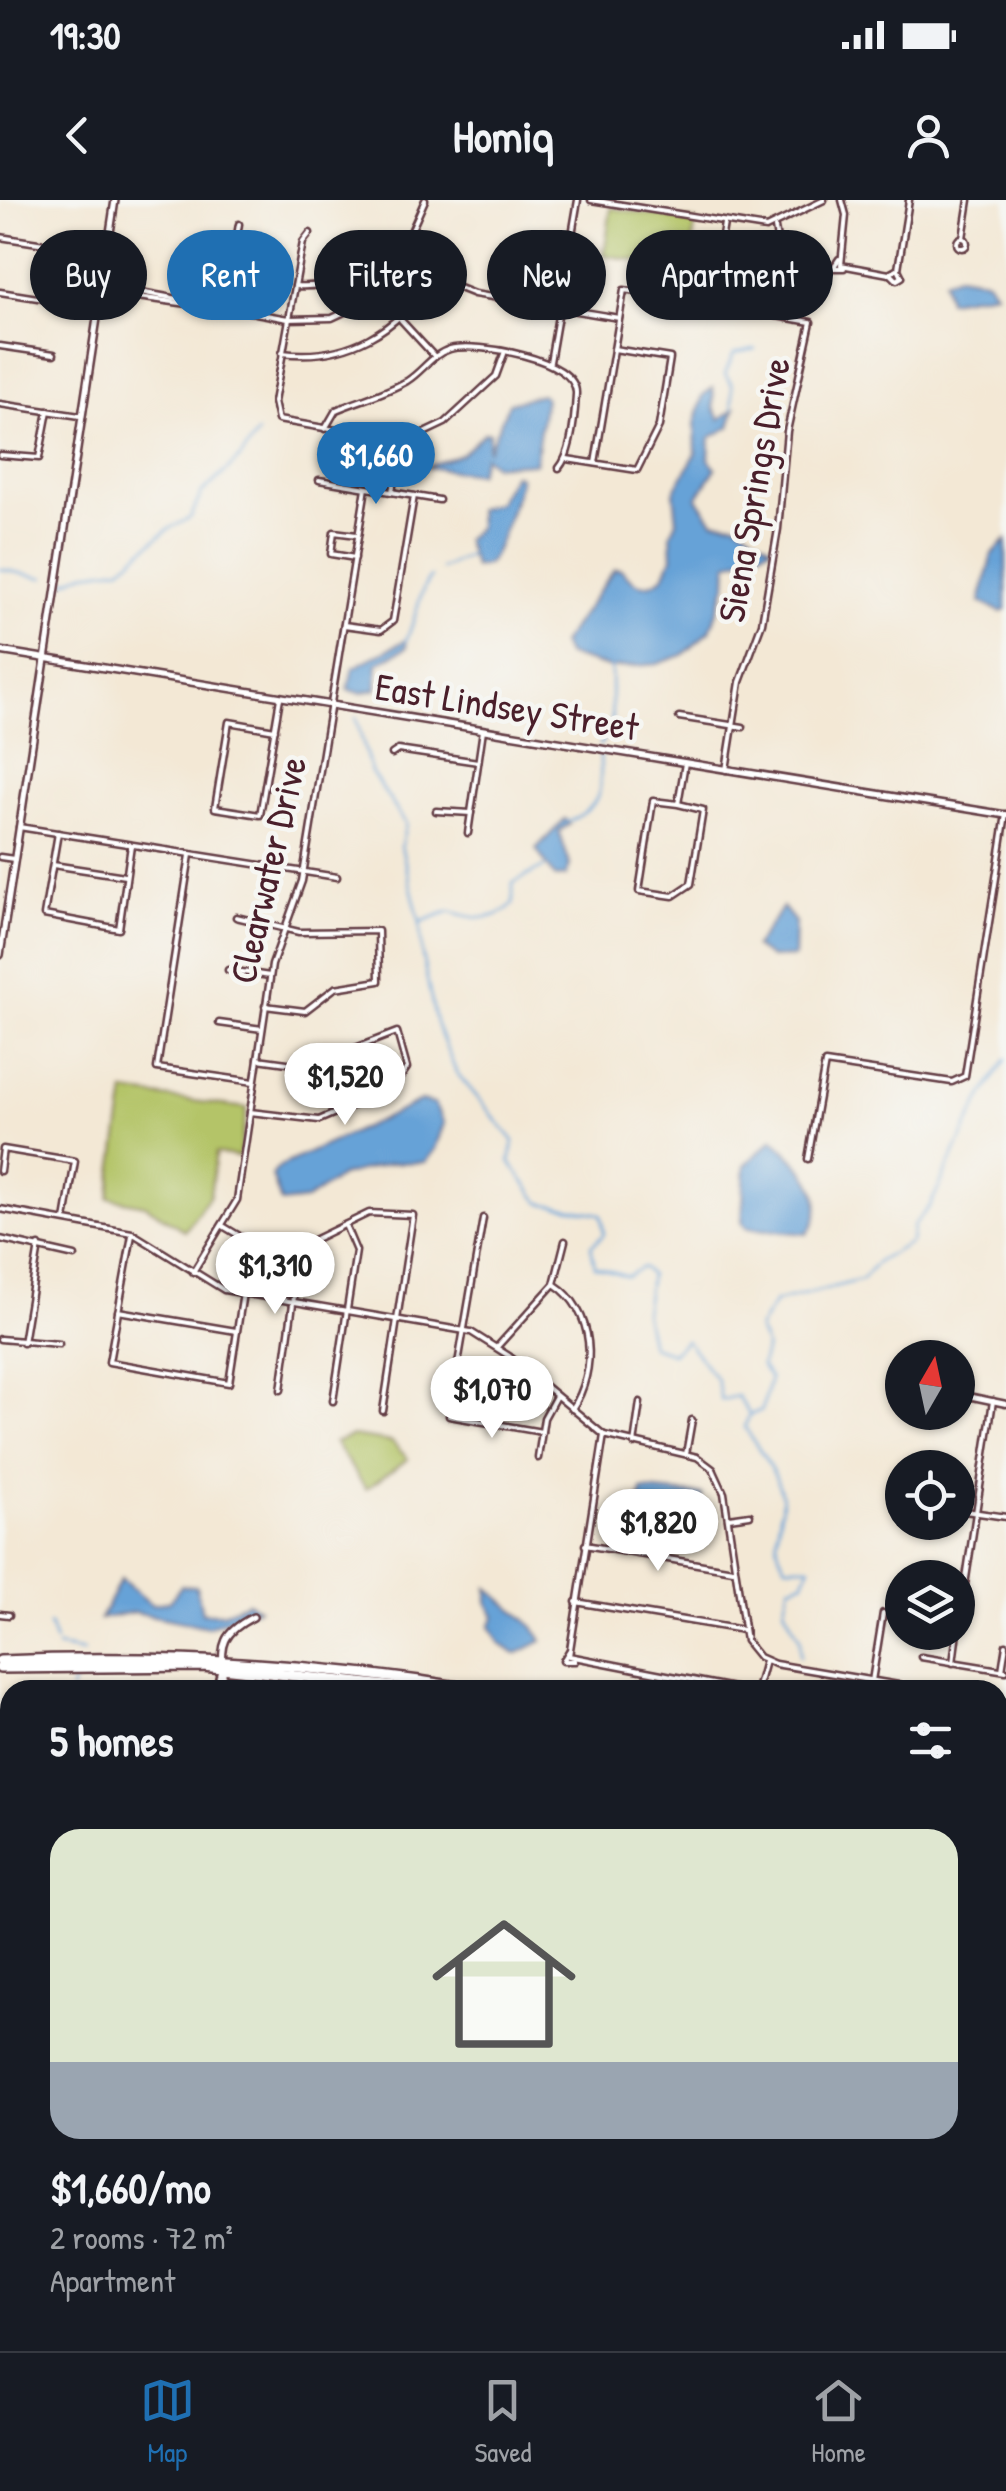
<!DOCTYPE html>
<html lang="en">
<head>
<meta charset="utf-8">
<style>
	body { margin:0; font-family:"Patrick Hand",sans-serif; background:#20242c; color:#f1f3f6; height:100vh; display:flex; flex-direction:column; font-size:38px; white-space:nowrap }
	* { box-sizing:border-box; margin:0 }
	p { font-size:32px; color:#9ea1a6 }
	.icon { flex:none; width:55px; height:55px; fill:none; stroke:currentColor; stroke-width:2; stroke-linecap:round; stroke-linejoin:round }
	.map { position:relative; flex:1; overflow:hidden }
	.side { position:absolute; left:0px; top:1480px; width:1008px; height:672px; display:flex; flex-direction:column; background:#171b24; border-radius:30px 30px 0 0; box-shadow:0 2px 8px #0004 }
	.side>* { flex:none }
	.banner { position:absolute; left:30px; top:30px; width:948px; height:90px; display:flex; gap:20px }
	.needle { width:65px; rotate:9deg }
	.tools { position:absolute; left:885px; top:1140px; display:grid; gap:20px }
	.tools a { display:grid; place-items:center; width:90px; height:90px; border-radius:50%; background:#171b24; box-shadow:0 2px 8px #0004; font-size:50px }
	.price { position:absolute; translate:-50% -85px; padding:0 22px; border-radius:35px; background:#fff; color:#222; font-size:32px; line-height:65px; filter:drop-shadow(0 2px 5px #0008) }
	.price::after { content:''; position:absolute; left:50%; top:60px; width:30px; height:22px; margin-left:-15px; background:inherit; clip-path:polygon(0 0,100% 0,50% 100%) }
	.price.on { background:#1f6fb2; color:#fff }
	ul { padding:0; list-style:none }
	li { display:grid; align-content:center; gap:20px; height:530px; padding:0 50px }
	li span { display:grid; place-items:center; height:310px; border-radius:30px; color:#555 }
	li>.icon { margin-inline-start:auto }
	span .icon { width:180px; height:180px; fill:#fffc; stroke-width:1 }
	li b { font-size:42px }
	h2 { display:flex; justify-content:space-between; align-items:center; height:120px; padding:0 50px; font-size:42px }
	.tag { padding:0 35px; border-radius:45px; background:#171b24; box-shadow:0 2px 8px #0004; font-size:35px; line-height:90px }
	.tag.on { background:#1f6fb2; color:#fff }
	.status { display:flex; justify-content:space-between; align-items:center; height:70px; padding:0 50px; background:#171b24; direction:ltr }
	.status svg { height:28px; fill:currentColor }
	header { display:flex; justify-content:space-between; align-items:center; height:130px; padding:0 50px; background:#171b24; font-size:45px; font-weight:800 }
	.tab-bar { display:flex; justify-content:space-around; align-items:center; height:140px; border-top:2px solid #363941; background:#171b24; font-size:28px; color:#9ea1a6 }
	.tab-bar a { display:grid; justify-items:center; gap:5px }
	.tab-bar .on { color:#1f6fb2 }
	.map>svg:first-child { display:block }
</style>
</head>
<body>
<div class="status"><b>19:30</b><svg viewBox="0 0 49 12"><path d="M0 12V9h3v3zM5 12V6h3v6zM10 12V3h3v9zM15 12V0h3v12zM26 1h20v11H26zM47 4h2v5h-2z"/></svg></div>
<header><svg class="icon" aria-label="back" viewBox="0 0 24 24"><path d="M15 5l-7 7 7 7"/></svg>Homiq<svg class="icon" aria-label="person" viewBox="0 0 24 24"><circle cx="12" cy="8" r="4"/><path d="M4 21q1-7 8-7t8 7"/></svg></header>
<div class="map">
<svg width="1006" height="2151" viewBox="0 0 1006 2151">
	<rect width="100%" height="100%" fill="#f6f6f2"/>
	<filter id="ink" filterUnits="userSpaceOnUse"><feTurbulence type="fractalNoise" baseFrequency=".01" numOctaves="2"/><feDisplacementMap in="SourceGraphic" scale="20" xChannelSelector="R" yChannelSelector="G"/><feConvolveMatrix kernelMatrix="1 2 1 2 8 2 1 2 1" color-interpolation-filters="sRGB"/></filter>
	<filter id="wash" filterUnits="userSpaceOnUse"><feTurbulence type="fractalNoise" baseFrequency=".0048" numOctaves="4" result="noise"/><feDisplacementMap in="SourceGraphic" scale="40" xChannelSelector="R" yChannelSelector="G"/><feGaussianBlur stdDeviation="2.25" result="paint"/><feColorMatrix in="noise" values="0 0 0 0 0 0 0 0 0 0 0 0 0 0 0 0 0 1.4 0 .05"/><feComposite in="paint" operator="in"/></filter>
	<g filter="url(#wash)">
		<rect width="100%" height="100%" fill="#f3e8d5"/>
		<g fill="#b4c467" stroke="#7f7249" stroke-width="2.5">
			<polygon points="611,8 696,21 688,69 604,55"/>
			<polygon points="125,892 247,908 239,957 216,953 210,995 185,1031 145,1005 109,998"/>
			<polygon points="352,1236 392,1242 408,1259 366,1289 334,1242"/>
		</g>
		<g fill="#66a2d7" stroke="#586081" stroke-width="2.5">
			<polygon points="958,75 987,80 995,92 948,100 944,80"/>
			<path d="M713,188L714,208L720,219L735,209L730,227L710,238L709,259L716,268L697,298L713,321L736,323L772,347L728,363L727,383L710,431L683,455L657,464L611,468L566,455L561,444L614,370L621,369C634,385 646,391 664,376L672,357L671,334L677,321L674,292L696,253L695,224L703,195Z"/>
			<polygon points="541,194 545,197 535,263 494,265 484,256 478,274 425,267 462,254 484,233 489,233 488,251 509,203"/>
			<path d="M514,274L520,277C519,289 497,355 489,362C483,367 481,366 474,367L465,340L478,327L477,309L497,303Z"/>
			<polygon points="1006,340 1006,410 1001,412 980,402 992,354"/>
			<polygon points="406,440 407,447 377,464 377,489 361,493 348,490 353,468"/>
			<polygon points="565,619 570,624 559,631 570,665 566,676 555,677 536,649"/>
			<polygon points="783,707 795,722 794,757 771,758 754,747"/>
			<polygon points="421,901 434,904 444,923 435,949 425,962 390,963 341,976 306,1000 281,1003 272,975 280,966"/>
			<path d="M773,939C800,964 836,996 807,1034L746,1028L742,1022L745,965Z"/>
			<polygon points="642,1290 702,1295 699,1322 687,1324 646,1313 640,1302"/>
			<polygon points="121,1379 152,1405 170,1401 181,1386 196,1386 202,1413 223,1413 247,1402 258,1408 208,1427 134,1412 100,1419"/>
			<polygon points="488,1388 534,1427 542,1441 516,1454 500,1444 490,1426 495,1416 488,1404"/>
		</g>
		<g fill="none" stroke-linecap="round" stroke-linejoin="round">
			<g stroke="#66a2d7" stroke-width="2.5">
				<polyline points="733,209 732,184 725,174 734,153 755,149"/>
				<polyline points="0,369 44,378"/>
				<polyline points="441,369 469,355"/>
				<polyline points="65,382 85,373 121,368 167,330 191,317 201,294 240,258 258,233"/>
				<path d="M405,442C416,423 419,388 431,377"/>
				<polyline points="356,518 371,572 406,624 401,646 420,723 422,755 436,823 456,872 514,941 510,962 540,1003 601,1014 604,1034 591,1046 595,1066 627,1076 643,1067 650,1075 644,1112 651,1146 673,1153 686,1140 717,1180 721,1200 737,1196 750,1215"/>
				<polyline points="600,545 612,524 611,465"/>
				<path d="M567,622C605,606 601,588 600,552"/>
				<path d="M421,722L450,711C473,719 494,723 513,704V683L544,667"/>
				<polyline points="752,1214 762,1210 770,1178 761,1166 766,1147 758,1129 775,1102 861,1080 877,1062 911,1042 913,1026 930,1006 978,904 1006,859"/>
				<path d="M749,1215L745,1227C757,1249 772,1264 780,1289C788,1314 765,1336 786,1366H810L804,1381L790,1386L784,1409L800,1439V1456"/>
				<polyline points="49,1425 55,1442"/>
				<polyline points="57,1447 83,1452"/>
				<polyline points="814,1487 816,1490"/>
				<polyline points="71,1490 76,1472"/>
				<polyline points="998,1844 1006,1846"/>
				<polyline points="164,2142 167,2151"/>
				<polyline points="962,2142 980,2151"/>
				<polyline points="664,2151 674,2142"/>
			</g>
		</g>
	</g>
	<g filter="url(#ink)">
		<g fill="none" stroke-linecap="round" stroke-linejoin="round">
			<defs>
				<g id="minor">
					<polyline points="591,0 766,28 824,0"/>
					<polyline points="842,0 846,15 841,65 889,74 898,69"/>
					<polyline points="775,28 781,62 775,67 771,61 777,57"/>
					<polyline points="310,33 303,42 274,202 278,220 405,242 445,223 496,176 504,154"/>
					<polyline points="0,37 70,48"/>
					<circle cx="962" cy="43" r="5"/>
					<polyline points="963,38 969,0"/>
					<polygon points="719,47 724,53 719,57 714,53"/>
					<polyline points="720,48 724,23"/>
					<polyline points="839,59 833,68 844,68"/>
					<polyline points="399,64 474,94 619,118"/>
					<polyline points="891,74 897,80 902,77 898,69 909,0"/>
					<polyline points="102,85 288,119 332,118 364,103 389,81 425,0"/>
					<path d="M295,86C321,88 357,80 362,50"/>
					<polyline points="0,92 63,102"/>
					<polyline points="101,92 224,109"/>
					<polyline points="224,109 239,24"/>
					<polyline points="401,120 435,157"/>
					<polyline points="0,146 54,154"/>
					<path d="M282,153C347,161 398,131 431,78"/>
					<polyline points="550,162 578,0"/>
					<polyline points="0,204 80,216"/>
					<path d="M325,229L336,210C360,200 384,194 407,181C422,172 432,154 450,149C476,142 578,158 576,194C575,214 572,253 559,268"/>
					<polyline points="0,255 39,258 48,211"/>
					<polyline points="567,259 637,270 659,226 670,158 614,149"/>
					<polyline points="595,263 624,90 811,122 787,231 778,329 762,423 740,482 726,570"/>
					<polyline points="319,280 439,300"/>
					<polyline points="392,292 400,242"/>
					<polyline points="355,358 331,354 334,332 357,335"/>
					<polyline points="344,425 381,430 393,421 414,296"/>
					<polyline points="679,517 743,527"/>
					<polyline points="275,530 229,522 215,608 260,615 280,498"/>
					<polyline points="392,554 398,550 478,562"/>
					<polyline points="678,604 703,610 691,684 673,696 639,691 653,601 678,604 685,563"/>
					<polyline points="436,611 471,613"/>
					<polyline points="19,627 337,677"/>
					<polyline points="58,633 44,715 119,729 131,645"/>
					<polyline points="468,633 483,530"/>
					<polyline points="190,655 157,868 254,882"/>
					<polyline points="0,657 14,659"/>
					<polyline points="53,665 125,676"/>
					<polyline points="236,717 299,732 378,731 379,781 335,788 305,811 265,806"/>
					<polyline points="228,770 270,776"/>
					<polyline points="219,823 262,829"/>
					<polyline points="250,912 319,920 393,888 407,868 397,832 309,866 258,859"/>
					<polyline points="808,959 825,863 952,882 965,876 1006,614"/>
					<polyline points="0,971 3,949 75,961 65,1020"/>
					<polyline points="0,1009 132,1033 224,1090 471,1132 509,1156 604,1235 697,1257 713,1269 724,1293 746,1441 759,1457 775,1464 928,1490"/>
					<polyline points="483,1018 449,1216 542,1232"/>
					<polyline points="223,1026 243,1038 301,1046 369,1013 413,1015 383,1211"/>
					<polyline points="132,1035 109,1162 229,1183 243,1093"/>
					<polyline points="0,1039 75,1056"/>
					<polyline points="193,1072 237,1000 272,765 302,681 366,288"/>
					<path d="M554,1084C595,1110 598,1171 572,1209"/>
					<polyline points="118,1111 236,1131"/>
					<polyline points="0,1139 59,1144"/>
					<polyline points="23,1143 39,1046"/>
					<polyline points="497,1147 554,1084 565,1041"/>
					<polyline points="511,1172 517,1164"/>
					<polyline points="281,1190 301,1046"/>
					<polyline points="968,1196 1006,1204"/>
					<polyline points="333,1201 356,1051 345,1025"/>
					<polyline points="604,1235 569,1456 744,1490"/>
					<polyline points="634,1244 640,1202"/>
					<polyline points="686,1254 692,1220"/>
					<polyline points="538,1258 544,1218 556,1196"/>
					<polyline points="958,1310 1006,1317"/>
					<polyline points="729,1318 750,1315"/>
					<polyline points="585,1345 733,1370"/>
					<polyline points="576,1402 743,1430"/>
					<polyline points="0,1414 9,1415"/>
					<polyline points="958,1431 993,1201"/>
					<polyline points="569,1451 563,1461 575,1461"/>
					<polyline points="921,1457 1006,1471"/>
					<polyline points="953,1463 957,1432"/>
					<polyline points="1002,1470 1006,1445"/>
					<polyline points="872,1481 883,1413"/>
					<polyline points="757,1490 765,1461"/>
					<polyline points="998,1501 1006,1503"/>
					<polyline points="0,1822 10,1822"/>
					<polyline points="0,2104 6,2066"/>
					<polyline points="138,2151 149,2142"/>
					<polyline points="768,2151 770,2142"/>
				</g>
				<g id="tertiary">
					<polyline points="0,451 1006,615"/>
					<polyline points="0,755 115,0"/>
					<polyline points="216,1490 221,1470"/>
					<path d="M223,1490C225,1453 212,1438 253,1417"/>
				</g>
				<g id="trunk">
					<path d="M0,1461C161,1454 318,1463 477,1490"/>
					<polyline points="0,1468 203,1466 424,1490"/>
					<polyline points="998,1577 1006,1578"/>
					<polyline points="998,1585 1006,1586"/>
				</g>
			</defs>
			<use href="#minor" stroke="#633d44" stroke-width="9"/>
			<use href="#tertiary" stroke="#633d44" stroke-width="10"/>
			<use href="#trunk" stroke="#633d44" stroke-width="14"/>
			<use href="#minor" stroke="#fff" stroke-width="4"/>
			<use href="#tertiary" stroke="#fff" stroke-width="5"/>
			<use href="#trunk" stroke="#fff" stroke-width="9"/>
		</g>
	</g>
	<g text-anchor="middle" stroke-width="9" stroke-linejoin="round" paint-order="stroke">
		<g font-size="38" fill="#4a1f2b" stroke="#f6f6f2">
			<text transform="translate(754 290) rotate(-80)" y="13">Siena Springs Drive</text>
			<text transform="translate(507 507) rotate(9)" y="13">East Lindsey Street</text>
			<text transform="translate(268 670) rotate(-77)" y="13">Clearwater Drive</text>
		</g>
	</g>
</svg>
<div class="tools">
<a><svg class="needle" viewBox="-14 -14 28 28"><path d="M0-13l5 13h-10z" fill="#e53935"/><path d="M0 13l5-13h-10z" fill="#9ea1a6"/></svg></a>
<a><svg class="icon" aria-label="locate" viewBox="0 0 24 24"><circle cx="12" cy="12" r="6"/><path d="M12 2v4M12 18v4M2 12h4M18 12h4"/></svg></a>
<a><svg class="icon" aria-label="layers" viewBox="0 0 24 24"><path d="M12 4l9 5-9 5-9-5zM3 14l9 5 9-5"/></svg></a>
</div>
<b class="price on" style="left:376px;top:307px">$1,660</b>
<b class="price" style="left:345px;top:928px">$1,520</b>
<b class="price" style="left:275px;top:1117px">$1,310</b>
<b class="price" style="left:492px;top:1241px">$1,070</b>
<b class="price" style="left:658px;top:1374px">$1,820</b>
<div class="banner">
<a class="tag">Buy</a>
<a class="tag on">Rent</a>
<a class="tag">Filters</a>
<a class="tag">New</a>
<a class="tag">Apartment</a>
</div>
<section class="side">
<h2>5 homes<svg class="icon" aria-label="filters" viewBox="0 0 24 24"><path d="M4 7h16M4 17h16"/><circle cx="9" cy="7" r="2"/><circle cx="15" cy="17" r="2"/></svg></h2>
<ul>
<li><span style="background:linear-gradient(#dfe7d0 75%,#9aa5b1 0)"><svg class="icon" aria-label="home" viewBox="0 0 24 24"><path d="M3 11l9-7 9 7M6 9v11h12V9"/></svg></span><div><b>$1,660/mo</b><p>2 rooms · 72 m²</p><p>Apartment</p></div></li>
</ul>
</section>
</div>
<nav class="tab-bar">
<a class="on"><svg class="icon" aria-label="map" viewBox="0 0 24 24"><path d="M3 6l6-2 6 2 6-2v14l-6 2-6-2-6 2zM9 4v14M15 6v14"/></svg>Map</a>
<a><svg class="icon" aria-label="saved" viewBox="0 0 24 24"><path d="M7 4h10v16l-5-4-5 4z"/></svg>Saved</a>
<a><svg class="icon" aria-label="home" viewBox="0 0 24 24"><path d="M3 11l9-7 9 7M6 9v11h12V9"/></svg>Home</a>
</nav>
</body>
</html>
